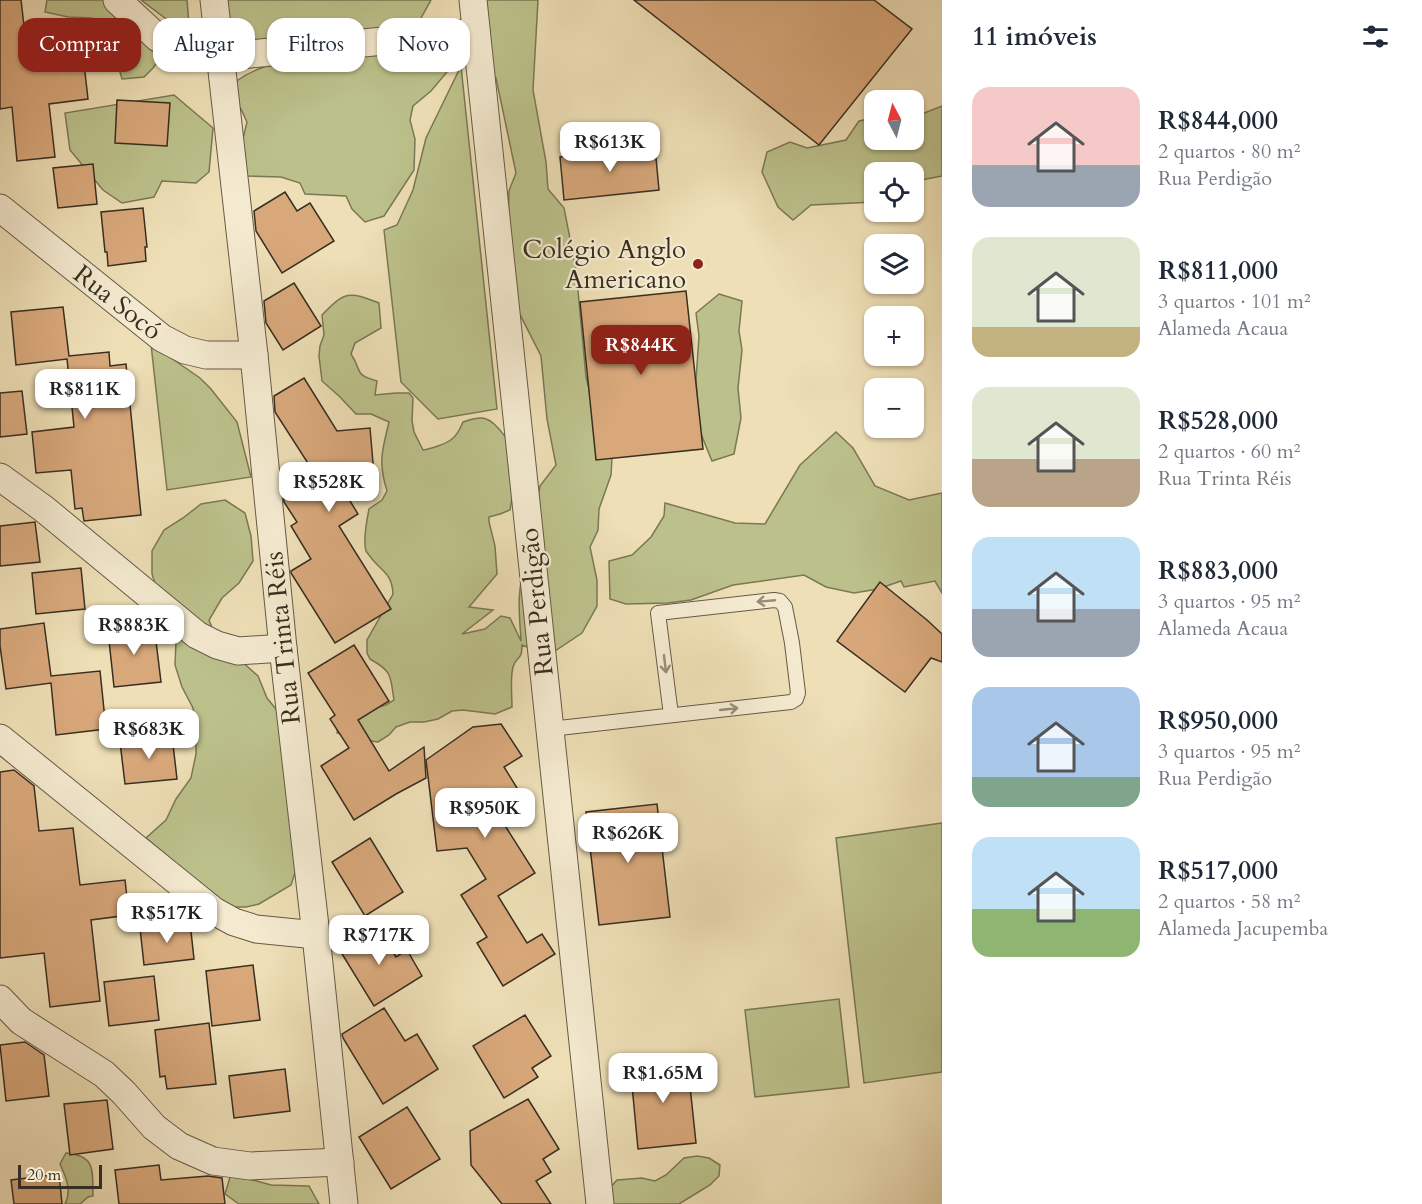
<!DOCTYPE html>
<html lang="pt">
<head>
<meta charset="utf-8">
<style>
	body { margin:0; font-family:Cardo,serif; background:#f6f6f7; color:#1f2937; height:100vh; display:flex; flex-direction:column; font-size:22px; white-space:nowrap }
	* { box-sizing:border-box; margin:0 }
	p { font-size:20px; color:#747a83 }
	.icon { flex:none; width:33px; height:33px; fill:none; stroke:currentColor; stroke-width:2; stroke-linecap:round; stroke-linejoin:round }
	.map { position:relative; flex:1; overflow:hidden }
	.sheet { display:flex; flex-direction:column; background:#fff; width:480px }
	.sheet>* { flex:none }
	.top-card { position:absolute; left:18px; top:18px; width:570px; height:54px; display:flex; gap:12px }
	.needle { width:39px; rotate:353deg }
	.buttons { position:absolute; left:864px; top:90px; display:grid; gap:12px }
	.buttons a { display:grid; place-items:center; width:60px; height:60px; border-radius:12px; background:#fff; box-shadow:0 2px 4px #0004; font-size:30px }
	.scale { position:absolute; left:18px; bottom:15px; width:84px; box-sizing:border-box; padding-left:6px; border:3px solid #382e21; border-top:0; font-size:16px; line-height:21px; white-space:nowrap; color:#382e21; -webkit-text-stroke:4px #f4ead0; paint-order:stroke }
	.price { position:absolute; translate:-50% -51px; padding:0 14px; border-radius:12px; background:#fff; color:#222; font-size:20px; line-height:39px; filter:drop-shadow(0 2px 3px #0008) }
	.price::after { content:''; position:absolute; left:50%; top:36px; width:18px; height:14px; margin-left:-9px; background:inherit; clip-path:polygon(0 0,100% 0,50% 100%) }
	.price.selected { background:#8f2418; color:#fff }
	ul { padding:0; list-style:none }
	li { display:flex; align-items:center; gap:18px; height:150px; padding:0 30px }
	li span { display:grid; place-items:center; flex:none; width:168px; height:120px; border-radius:18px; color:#555 }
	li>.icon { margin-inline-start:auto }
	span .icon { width:72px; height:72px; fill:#fffc; stroke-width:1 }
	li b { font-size:26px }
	h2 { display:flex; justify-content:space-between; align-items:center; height:72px; padding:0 30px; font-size:26px }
	.tag { padding:0 21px; border-radius:18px; background:#fff; box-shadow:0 2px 4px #0004; font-size:21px; line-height:54px }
	.tag.selected { background:#8f2418; color:#fff }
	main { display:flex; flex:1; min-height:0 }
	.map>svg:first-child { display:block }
</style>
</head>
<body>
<main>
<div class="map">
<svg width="942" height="1204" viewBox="0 0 942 1204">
	<rect width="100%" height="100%" fill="#eedfb6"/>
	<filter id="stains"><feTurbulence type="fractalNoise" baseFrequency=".00333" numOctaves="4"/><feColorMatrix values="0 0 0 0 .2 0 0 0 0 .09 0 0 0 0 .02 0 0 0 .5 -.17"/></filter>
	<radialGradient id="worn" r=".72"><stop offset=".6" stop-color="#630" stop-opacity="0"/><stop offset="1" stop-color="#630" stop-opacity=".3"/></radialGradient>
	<g fill="#bcc18b" stroke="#7a7856" stroke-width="1.5">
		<polygon points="47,0 114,0 167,48 153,68 144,77 122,79 109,34 92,18 68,17 45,12"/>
		<polygon points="141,0 187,0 190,37"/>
		<polygon points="221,0 431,0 416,27 233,44 225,24"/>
		<path d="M478,0H538L533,90L546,162L548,189L564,208L576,269L586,377L601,433L612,458L611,475L599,509L598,530L590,547L597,580V606L582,633L549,655L522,645C522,661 517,655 513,667C510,679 512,695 512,707L495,714L463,710L452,711L438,719L424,722H410L396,727L389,735L378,742L364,740L337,733L338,726L362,711L386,705L394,700C390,675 393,672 370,659L367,653V640L393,594C392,574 383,572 372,559C370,556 368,554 366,551C363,542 367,519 369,509L382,500L387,491C378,462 382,451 389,422L371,414H356L339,396L322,381L319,356L320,346L324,335L322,315C345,291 349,291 379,303L381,328L355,343L351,354C363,372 353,374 377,381L375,395L396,393H409L413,398L412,421L414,432L423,450C430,449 446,444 452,439C457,435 461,427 463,422C470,420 479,416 486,419C496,422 513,445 514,455C517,473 513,492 510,510L500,514L489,517V522L495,546L497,574L469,607L493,610L462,634L485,629L501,616L510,618L521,641C520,619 515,586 527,567L540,486L556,465L547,419L541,356L507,289L509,191L516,173L496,78L483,67Z"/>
		<path d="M428,45L435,53L447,72L431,91L413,106L410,120L415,139L414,170L384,216L365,222L352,209L346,196L305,194L300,183L281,177L246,176L240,151L247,122L241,109L232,99L235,82C246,74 256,69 270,65Z"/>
		<polygon points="461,66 497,409 438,419 401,382 384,230 397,225 413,190 426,138"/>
		<polygon points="174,95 213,128 209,172 196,183 162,181 154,197 122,203 103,190 70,150 65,113"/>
		<polygon points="942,106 942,176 921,180 914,183 914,172 874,172 874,202 811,205 793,220 778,207 762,172 767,152 790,142 807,148 846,140 859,121 874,118 874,140 914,140 914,117"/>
		<polygon points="719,294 742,301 739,331 742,350 738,388 741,418 734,454 712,461 699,429 696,380 699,336 696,313"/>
		<polygon points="151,344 200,378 211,389 237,422 251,477 167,490"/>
		<polygon points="836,432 853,448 875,486 909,500 942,493 942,593 935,581 904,587 901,581 878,589 854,593 826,587 804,575 733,585 691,600 668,603 626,604 610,599 609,561 632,555 651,537 664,516 665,503 735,523 765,524 800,465"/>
		<polygon points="225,500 245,513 251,536 253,561 239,583 222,598 209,620 219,645 239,659 258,676 267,698 280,714 303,848 291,885 259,904 246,907 231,907 197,881 146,838 166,820 176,799 191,778 196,754 196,732 193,708 182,687 175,665 176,641 172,618 159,596 152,574 152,551 164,530 183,518 201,504"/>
		<polygon points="942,823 942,1072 864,1083 836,838"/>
		<polygon points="839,999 849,1087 755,1097 745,1010"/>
		<path d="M66,1153C97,1156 92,1171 93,1196L88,1197L80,1204H65C72,1191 66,1177 60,1164Z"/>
		<polygon points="697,1156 709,1158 720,1165 719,1176 710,1185 679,1204 603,1204 606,1192 617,1180 642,1178 655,1181 666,1175 684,1158"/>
		<polygon points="231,1174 271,1185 309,1186 319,1204 239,1204 225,1194"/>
	</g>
	<g fill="#d8a87b" stroke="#382e21" stroke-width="1.5">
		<polygon points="0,0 21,0 27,52 82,46 88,99 49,104 55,157 17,161 12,107 0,109"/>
		<polygon points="634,0 874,0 912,29 819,145"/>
		<polygon points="117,100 170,103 167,146 115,143"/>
		<polygon points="655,147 659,190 564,200 560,157"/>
		<polygon points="93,164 97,204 58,208 53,168"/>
		<polygon points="285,192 297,211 310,203 334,241 282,273 256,231 254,211"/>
		<polygon points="143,208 147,247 145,247 146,261 108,266 107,252 105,252 101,212"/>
		<polygon points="294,283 321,326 283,350 266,323 264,301"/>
		<polygon points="686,291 703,449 596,460 580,302"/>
		<polygon points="63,307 69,356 109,352 110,366 126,364 141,515 84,521 82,508 75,509 71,470 36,473 32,432 74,427 67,359 16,365 11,312"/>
		<polygon points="304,378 337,431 370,428 375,486 342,488 358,514 339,526 391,609 335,643 291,573 291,571 311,559 291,526 297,522 284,502 283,489 313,471 275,412 274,396"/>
		<polygon points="22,391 27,434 0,437 0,393"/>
		<polygon points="35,522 40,562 0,566 0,526"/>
		<polygon points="81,568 85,609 36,614 32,573"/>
		<polygon points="880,582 927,620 942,634 942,662 931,658 905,692 837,641"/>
		<polygon points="44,623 51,676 100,671 106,729 56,735 51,683 6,689 0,646 0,629"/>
		<polygon points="154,625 161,682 114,687 108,631"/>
		<polygon points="354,645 389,701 358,720 389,771 424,747 426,778 396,794 354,820 321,766 349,748 330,719 335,715 308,673"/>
		<polygon points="501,724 522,756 504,767 522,796 497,813 535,873 498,896 527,943 542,934 555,954 503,986 477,943 487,937 461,895 486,879 467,848 437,851 426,760 473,727"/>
		<polygon points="172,736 177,779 125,784 120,742"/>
		<polygon points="14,770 34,786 39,831 73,828 80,885 125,880 129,915 91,920 100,1001 50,1007 44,953 0,958 0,772"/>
		<polygon points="657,804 670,917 599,925 586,812"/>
		<polygon points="370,838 403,892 365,916 332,862"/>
		<polygon points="190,922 194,959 144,965 140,928"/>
		<polygon points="376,926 396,957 407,950 422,976 374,1006 339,949"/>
		<polygon points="253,965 260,1020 212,1026 206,971"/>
		<polygon points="154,976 159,1020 109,1026 104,982"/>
		<polygon points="384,1008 405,1041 417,1034 438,1069 383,1104 343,1038 342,1034"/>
		<polygon points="525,1015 551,1056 532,1068 538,1077 504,1098 473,1046"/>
		<polygon points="209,1023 216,1084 167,1089 165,1076 160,1077 155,1030"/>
		<polygon points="25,1042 44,1055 49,1096 6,1101 0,1045"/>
		<polygon points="687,1058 696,1143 638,1149 630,1064"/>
		<polygon points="285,1069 290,1111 234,1118 229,1076"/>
		<polygon points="528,1099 559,1149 543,1159 551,1172 536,1181 551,1204 502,1204 471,1165 470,1131"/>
		<polygon points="107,1100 113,1149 70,1155 64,1104"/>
		<polygon points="407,1107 440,1159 391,1189 359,1137"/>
		<polygon points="159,1165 161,1180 208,1176 222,1178 225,1204 119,1204 115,1170"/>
		<polygon points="59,1174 62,1204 14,1204 11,1180"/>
	</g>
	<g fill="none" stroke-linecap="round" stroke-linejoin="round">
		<defs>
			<polyline id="lane" points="550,729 791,702 796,699 798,693 792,643 785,607 780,601 774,600 658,613 671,715"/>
			<g id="street">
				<polyline points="117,0 158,38 183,52 220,57 476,32"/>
				<polyline points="214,0 254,355 283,648 316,935 344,1204"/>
				<polyline points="473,0 600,1204"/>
				<polyline points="0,208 162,338 185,350 206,355 254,355"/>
				<polyline points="0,477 44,509 197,635 217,645 238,651 283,648"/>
				<polyline points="0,738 214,911 234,922 256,929 316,935"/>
				<polyline points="0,999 21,1021 104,1074 124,1093 154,1127 179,1146 213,1161 250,1166 340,1162"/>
			</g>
		</defs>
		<use href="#lane" stroke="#665a46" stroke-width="16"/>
		<use href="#street" stroke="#665a46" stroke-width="29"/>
		<use href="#lane" stroke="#f4ead0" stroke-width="14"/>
		<use href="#street" stroke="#f4ead0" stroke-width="27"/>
	</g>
	<defs><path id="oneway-shaft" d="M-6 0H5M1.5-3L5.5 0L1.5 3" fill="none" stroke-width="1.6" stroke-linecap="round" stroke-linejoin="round" transform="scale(1.5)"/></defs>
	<g stroke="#968c78">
		<use href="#oneway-shaft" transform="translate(766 601) rotate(175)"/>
		<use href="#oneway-shaft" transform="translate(665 664) rotate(83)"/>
		<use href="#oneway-shaft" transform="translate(729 709) rotate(-6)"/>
	</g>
	<circle fill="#8f2418" stroke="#f4ead0" stroke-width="2" cx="698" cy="264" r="6"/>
	<g text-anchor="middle" stroke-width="4.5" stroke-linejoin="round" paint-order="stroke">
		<g font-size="26" fill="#382e21" stroke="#f4ead0" text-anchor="end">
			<text x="686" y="258">Colégio Anglo<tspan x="686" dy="30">Americano</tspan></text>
		</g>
		<g font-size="26" fill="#382e21" stroke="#f4ead0">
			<text transform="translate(118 302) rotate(38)" y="9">Rua Socó</text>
			<text transform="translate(536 602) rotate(-96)" y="9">Rua Perdigão</text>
			<text transform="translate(282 638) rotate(-96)" y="9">Rua Trinta Réis</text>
		</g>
	</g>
	<rect width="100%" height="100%" filter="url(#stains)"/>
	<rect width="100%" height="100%" fill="url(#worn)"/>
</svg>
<div class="buttons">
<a><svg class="needle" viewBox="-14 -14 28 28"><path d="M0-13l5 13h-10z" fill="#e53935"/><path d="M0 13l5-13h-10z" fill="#747a83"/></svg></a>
<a><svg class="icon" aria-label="locate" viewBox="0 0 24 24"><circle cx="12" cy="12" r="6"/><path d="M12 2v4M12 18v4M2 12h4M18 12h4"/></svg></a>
<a><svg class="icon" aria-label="layers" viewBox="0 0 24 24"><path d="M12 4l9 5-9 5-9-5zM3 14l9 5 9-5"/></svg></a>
<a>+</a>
<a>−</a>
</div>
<div class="scale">20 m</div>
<b class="price" style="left:610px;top:173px">R$613K</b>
<b class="price selected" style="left:641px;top:376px">R$844K</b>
<b class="price" style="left:85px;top:420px">R$811K</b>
<b class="price" style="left:329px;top:513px">R$528K</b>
<b class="price" style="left:134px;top:656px">R$883K</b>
<b class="price" style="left:149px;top:760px">R$683K</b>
<b class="price" style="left:485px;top:839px">R$950K</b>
<b class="price" style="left:628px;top:864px">R$626K</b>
<b class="price" style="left:167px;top:944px">R$517K</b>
<b class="price" style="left:379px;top:966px">R$717K</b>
<b class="price" style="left:663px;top:1104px">R$1.65M</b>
<div class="top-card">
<a class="tag selected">Comprar</a>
<a class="tag">Alugar</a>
<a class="tag">Filtros</a>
<a class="tag">Novo</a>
</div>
</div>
<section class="sheet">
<h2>11 imóveis<svg class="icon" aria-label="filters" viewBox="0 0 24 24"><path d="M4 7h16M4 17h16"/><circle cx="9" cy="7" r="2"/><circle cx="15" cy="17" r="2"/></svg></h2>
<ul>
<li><span style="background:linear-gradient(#f6c9c9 65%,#9aa5b1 0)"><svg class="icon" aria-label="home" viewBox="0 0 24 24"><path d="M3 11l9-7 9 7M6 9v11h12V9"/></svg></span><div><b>R$844,000</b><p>2 quartos · 80 m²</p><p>Rua Perdigão</p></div></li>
<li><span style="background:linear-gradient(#dfe7d0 75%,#c2b280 0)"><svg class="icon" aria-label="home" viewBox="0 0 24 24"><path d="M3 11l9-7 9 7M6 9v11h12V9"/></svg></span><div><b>R$811,000</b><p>3 quartos · 101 m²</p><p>Alameda Acaua</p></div></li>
<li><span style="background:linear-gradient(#dfe7d0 60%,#b9a48a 0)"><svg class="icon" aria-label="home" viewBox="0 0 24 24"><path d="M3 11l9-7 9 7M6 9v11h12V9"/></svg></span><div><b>R$528,000</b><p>2 quartos · 60 m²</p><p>Rua Trinta Réis</p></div></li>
<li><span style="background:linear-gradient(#bfe0f5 60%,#9aa5b1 0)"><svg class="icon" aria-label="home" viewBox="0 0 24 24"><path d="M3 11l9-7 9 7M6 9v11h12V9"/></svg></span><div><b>R$883,000</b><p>3 quartos · 95 m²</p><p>Alameda Acaua</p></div></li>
<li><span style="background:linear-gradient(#a9c7e8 75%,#7fa58c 0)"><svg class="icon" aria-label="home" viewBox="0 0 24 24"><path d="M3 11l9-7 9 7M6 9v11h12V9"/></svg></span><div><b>R$950,000</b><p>3 quartos · 95 m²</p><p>Rua Perdigão</p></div></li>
<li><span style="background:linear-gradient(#bfe0f5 60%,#8fb573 0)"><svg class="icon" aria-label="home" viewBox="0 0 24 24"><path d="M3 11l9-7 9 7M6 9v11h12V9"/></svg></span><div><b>R$517,000</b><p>2 quartos · 58 m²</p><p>Alameda Jacupemba</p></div></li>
</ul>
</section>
</main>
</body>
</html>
